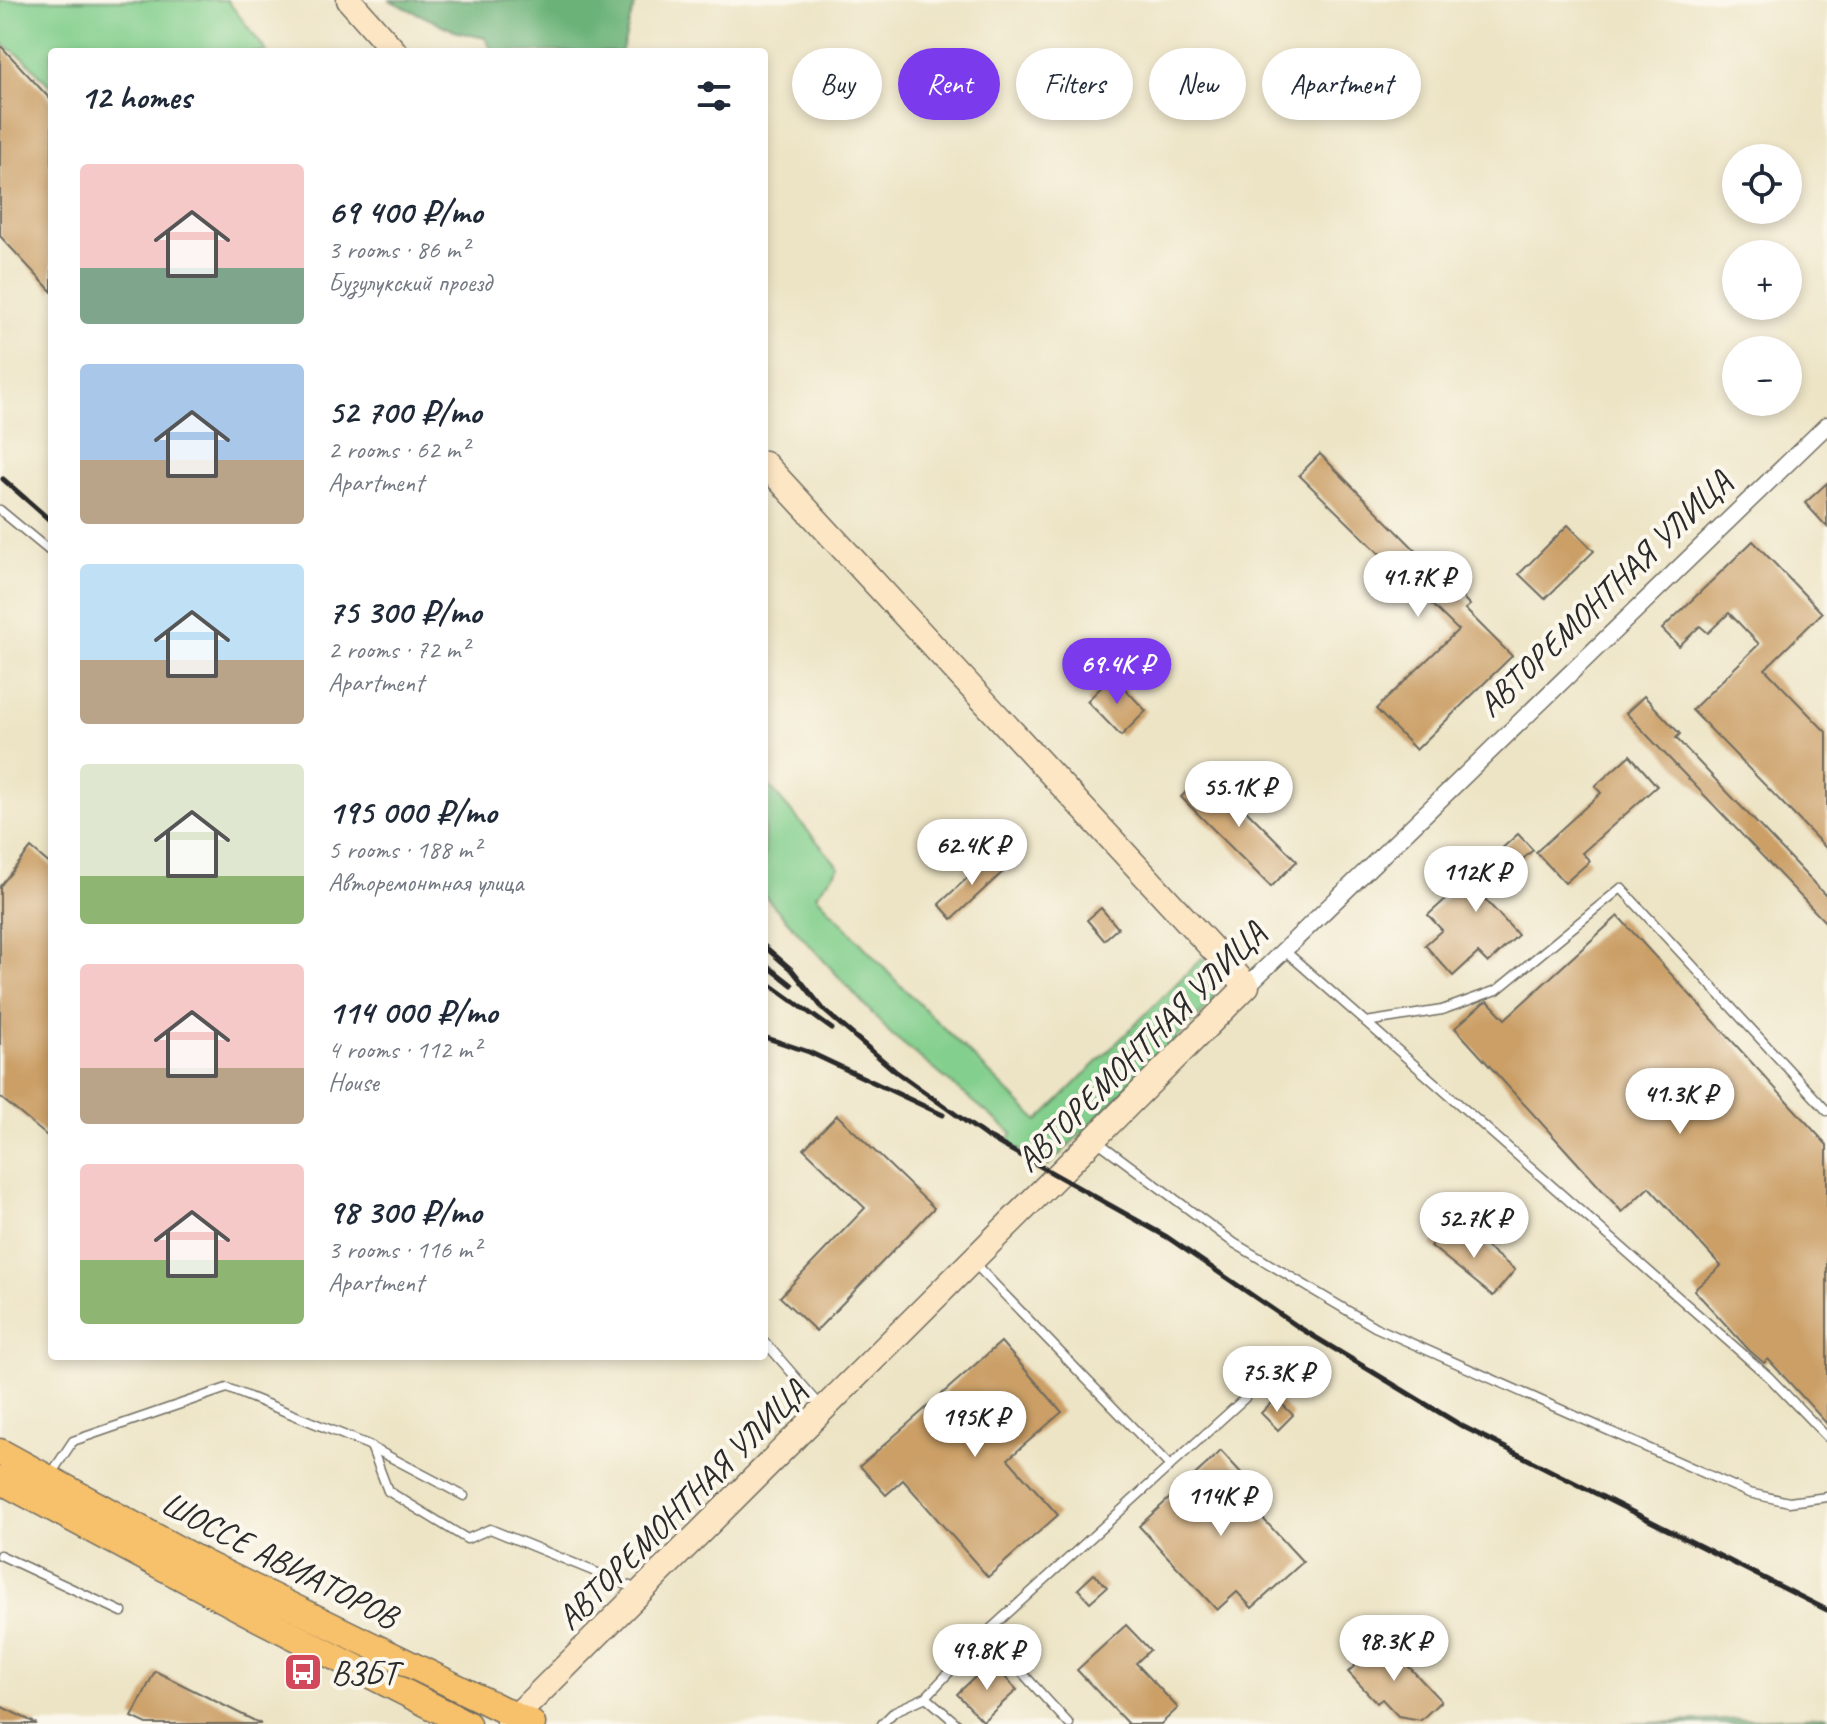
<!DOCTYPE html>
<html lang="en">
<head>
<meta charset="utf-8">
<style>
	body { margin:0; font-family:Caveat,sans-serif; background:#f6f6f7; color:#1f2937; height:100vh; display:flex; flex-direction:column; font-size:30px; white-space:nowrap }
	* { box-sizing:border-box; margin:0 }
	p { font-size:26px; color:#747a83 }
	.icon { flex:none; width:44px; height:44px; fill:none; stroke:currentColor; stroke-width:2; stroke-linecap:round; stroke-linejoin:round }
	.map { position:relative; flex:1; overflow:hidden }
	.side { position:absolute; left:48px; top:48px; width:720px; height:1312px; display:flex; flex-direction:column; background:#fff; border-radius:8px; box-shadow:0 4px 12px #0003 }
	.side>* { flex:none }
	.hud { position:absolute; left:792px; top:48px; width:760px; height:72px; display:flex; gap:16px }
	.buttons { position:absolute; left:1722px; top:144px; display:grid; gap:16px }
	.buttons a { display:grid; place-items:center; width:80px; height:80px; border-radius:50%; background:#fff; box-shadow:0 4px 12px #0003; font-size:40px }
	.price { position:absolute; translate:-50% -68px; padding:0 18px; border-radius:28px; background:#fff; color:#222; font-size:26px; line-height:52px; filter:drop-shadow(0 2px 4px #0008) }
	.price::after { content:''; position:absolute; left:50%; top:48px; width:24px; height:18px; margin-left:-12px; background:inherit; clip-path:polygon(0 0,100% 0,50% 100%) }
	.price.current { background:#7c3aed; color:#fff }
	ul { padding:0; list-style:none }
	li { display:flex; align-items:center; gap:24px; height:200px; padding:0 32px }
	li span { display:grid; place-items:center; flex:none; width:224px; height:160px; border-radius:8px; color:#555 }
	li>.icon { margin-inline-start:auto }
	span .icon { width:96px; height:96px; fill:#fffc; stroke-width:1 }
	li b { font-size:34px }
	h2 { display:flex; justify-content:space-between; align-items:center; height:96px; padding:0 32px; font-size:34px }
	.chip { padding:0 28px; border-radius:36px; background:#fff; box-shadow:0 4px 12px #0003; font-size:28px; line-height:72px }
	.chip.current { background:#7c3aed; color:#fff }
	.map>svg:first-child { display:block }
</style>
</head>
<body>
<div class="map">
<svg width="1827" height="1724" viewBox="0 0 1827 1724">
	<rect width="100%" height="100%" fill="#fbf7ec"/>
	<filter id="ink" filterUnits="userSpaceOnUse"><feTurbulence type="fractalNoise" baseFrequency=".0125" numOctaves="2"/><feDisplacementMap in="SourceGraphic" scale="16" xChannelSelector="R" yChannelSelector="G"/><feConvolveMatrix kernelMatrix="1 2 1 2 8 2 1 2 1" color-interpolation-filters="sRGB"/></filter>
	<filter id="wash" filterUnits="userSpaceOnUse"><feTurbulence type="fractalNoise" baseFrequency=".006" numOctaves="4" result="noise"/><feDisplacementMap in="SourceGraphic" scale="32" xChannelSelector="R" yChannelSelector="G"/><feGaussianBlur stdDeviation="1.8" result="paint"/><feColorMatrix in="noise" values="0 0 0 0 0 0 0 0 0 0 0 0 0 0 0 0 0 1.4 0 .05"/><feComposite in="paint" operator="in"/></filter>
	<g filter="url(#wash)">
		<rect width="100%" height="100%" fill="#ede4c5"/>
		<g fill="#83cf8d" stroke="#577d5c" stroke-width="2">
			<polygon points="0,0 227,0 267,52 52,52 52,88 25,59 0,42"/>
			<path d="M764,780L839,867L816,895L898,983L1038,1121L1202,958C1219,968 1218,988 1210,1005L1048,1166L1007,1143L1012,1133L891,1034L764,895Z"/>
		</g>
		<g fill="#6ab278" stroke="#4a6e52" stroke-width="2">
			<path d="M389,0H638C630,11 627,38 621,52H493L485,38L457,32Z"/>
			<polygon points="1827,1716 1827,1724 1621,1724"/>
		</g>
		<g id="blocks">
			<g fill="#cb9f66">
				<polygon points="0,45 52,101 52,292 0,236"/>
				<polygon points="1320,454 1470,605 1465,609 1512,656 1416,750 1376,709 1458,630 1299,475"/>
				<polygon points="1827,483 1827,527 1805,503"/>
				<polygon points="1568,525 1594,551 1545,599 1519,574"/>
				<polygon points="1753,541 1822,613 1765,669 1827,733 1827,849 1692,710 1759,644 1729,613 1708,633 1700,626 1679,646 1662,629"/>
				<polygon points="1113,676 1146,711 1121,736 1087,701"/>
				<polygon points="1644,696 1680,734 1676,738 1827,897 1827,924 1626,713"/>
				<polygon points="1630,755 1657,786 1582,853 1590,861 1565,883 1536,852 1601,793 1595,786"/>
				<polygon points="1207,771 1297,861 1271,887 1181,797"/>
				<polygon points="1518,834 1533,850 1482,896 1518,935 1488,963 1478,953 1453,976 1425,945 1442,930 1428,915"/>
				<polygon points="31,848 52,866 52,1140 0,1097 0,886"/>
				<polygon points="992,855 1006,869 952,919 939,904"/>
				<polygon points="1101,908 1118,928 1104,940 1087,920"/>
				<polygon points="1618,916 1827,1145 1827,1424 1768,1359 1764,1363 1749,1350 1694,1290 1721,1266 1649,1187 1622,1212 1455,1028 1483,1003 1488,1001 1505,1019"/>
				<polygon points="837,1115 934,1208 816,1331 780,1297 865,1208 804,1149"/>
				<polygon points="1464,1229 1515,1270 1493,1296 1431,1246 1443,1230 1455,1240"/>
				<polygon points="1001,1342 1062,1412 1008,1459 1058,1515 988,1577 903,1480 886,1495 860,1466"/>
				<polygon points="1276,1398 1293,1415 1278,1430 1261,1413"/>
				<polygon points="1221,1451 1245,1477 1234,1487 1303,1562 1252,1608 1237,1592 1217,1610 1139,1526"/>
				<polygon points="1094,1574 1107,1587 1090,1602 1078,1589"/>
				<polygon points="1126,1625 1150,1650 1136,1663 1178,1708 1161,1724 1128,1724 1077,1670"/>
				<polygon points="1383,1639 1441,1701 1421,1720 1398,1716 1382,1699 1377,1703 1348,1672"/>
				<polygon points="991,1662 1017,1690 983,1721 957,1694"/>
				<polygon points="155,1671 261,1724 147,1724 132,1717"/>
				<polygon points="0,1706 37,1724 0,1724"/>
			</g>
		</g>
	</g>
	<g filter="url(#ink)">
		<use href="#blocks" fill-opacity="0" stroke="#6f6c61" stroke-width="2"/>
		<g fill="none" stroke-linecap="round" stroke-linejoin="round">
			<defs>
				<g id="lane">
					<polyline points="0,510 52,553"/>
					<polyline points="1284,950 1769,1377 1827,1437"/>
					<polyline points="1366,1022 1442,1010 1497,990 1621,888 1827,1111"/>
					<polyline points="1097,1141 1234,1243 1375,1327 1749,1493 1789,1502 1827,1497"/>
					<polyline points="764,1341 820,1405"/>
					<polyline points="371,1447 464,1496"/>
					<polyline points="1170,1466 1245,1398"/>
					<polyline points="51,1474 73,1441 227,1388 371,1446 388,1491 467,1539 490,1529 637,1589"/>
					<polyline points="0,1555 122,1612"/>
					<polyline points="986,1633 1069,1724"/>
					<polyline points="926,1697 986,1633 1170,1466 973,1262"/>
					<polyline points="882,1724 895,1711 926,1697 957,1724"/>
				</g>
				<polyline id="street" points="1247,986 1827,425"/>
				<g id="secondary">
					<polyline points="349,0 395,52"/>
					<polyline points="508,1724 1247,986 764,463"/>
				</g>
				<g id="primary">
					<polyline points="0,1452 203,1563 532,1724"/>
					<polyline points="0,1480 262,1620 467,1724"/>
				</g>
			</defs>
			<use href="#lane" stroke="#6f6c61" stroke-width="11"/>
			<use href="#street" stroke="#6f6c61" stroke-width="19"/>
			<use href="#secondary" stroke="#6f6c61" stroke-width="27"/>
			<use href="#primary" stroke="#6f6c61" stroke-width="29"/>
			<use href="#lane" stroke="#fff" stroke-width="8"/>
			<use href="#street" stroke="#fff" stroke-width="16"/>
			<use href="#secondary" stroke="#fce6c4" stroke-width="24"/>
			<use href="#primary" stroke="#f7c06b" stroke-width="26"/>
			<g stroke="#2b2b2b" stroke-width="5">
				<polyline points="3,479 52,522"/>
				<polyline points="764,946 793,971 824,1010 895,1071 986,1136 1167,1237 1300,1328 1462,1426 1827,1610"/>
				<polyline points="764,963 792,985"/>
				<polyline points="764,980 832,1029"/>
				<polyline points="764,1037 809,1052 943,1115"/>
			</g>
		</g>
	</g>
	<defs>
		<symbol id="bus-square" viewBox="-11 -11 22 22"><rect x="-9" y="-9" width="18" height="18" rx="4" fill="#d1495b" stroke="#fbf7ec"/><path d="M-5-6H5V4H4V6H2V4H-2V6H-4V4H-5ZM-3.5-4V0h7V-4ZM-3.5 1.2v1.5H-2V1.2ZM2 1.2v1.5H3.5V1.2Z" fill="#fff"/></symbol>
	</defs>
	<g fill-rule="evenodd">
		<use href="#bus-square" x="281" y="1650" width="44" height="44"/>
	</g>
	<g text-anchor="middle" stroke-width="8" stroke-linejoin="round" paint-order="stroke">
		<g font-size="34" fill="#2b2b2b" stroke="#fbf7ec">
			<text transform="translate(1604 593) rotate(-44)" y="12">АВТОРЕМОНТНАЯ УЛИЦА</text>
			<text transform="translate(1140 1046) rotate(-45)" y="12">АВТОРЕМОНТНАЯ УЛИЦА</text>
			<text transform="translate(681 1504) rotate(-45)" y="12">АВТОРЕМОНТНАЯ УЛИЦА</text>
			<text transform="translate(280 1559) rotate(27)" y="12">ШОССЕ АВИАТОРОВ</text>
		</g>
		<g font-size="34" fill="#2b2b2b" stroke="#fbf7ec" text-anchor="start">
			<text x="331" y="1684">ВЗБТ</text>
		</g>
	</g>
</svg>
<div class="buttons">
<a><svg class="icon" aria-label="locate" viewBox="0 0 24 24"><circle cx="12" cy="12" r="6"/><path d="M12 2v4M12 18v4M2 12h4M18 12h4"/></svg></a>
<a>+</a>
<a>−</a>
</div>
<b class="price" style="left:1418px;top:619px">41.7K ₽</b>
<b class="price current" style="left:1117px;top:706px">69.4K ₽</b>
<b class="price" style="left:1239px;top:829px">55.1K ₽</b>
<b class="price" style="left:972px;top:887px">62.4K ₽</b>
<b class="price" style="left:1476px;top:914px">112K ₽</b>
<b class="price" style="left:1680px;top:1136px">41.3K ₽</b>
<b class="price" style="left:1474px;top:1260px">52.7K ₽</b>
<b class="price" style="left:1277px;top:1414px">75.3K ₽</b>
<b class="price" style="left:975px;top:1459px">195K ₽</b>
<b class="price" style="left:1221px;top:1538px">114K ₽</b>
<b class="price" style="left:1394px;top:1683px">98.3K ₽</b>
<b class="price" style="left:987px;top:1692px">49.8K ₽</b>
<div class="hud">
<a class="chip">Buy</a>
<a class="chip current">Rent</a>
<a class="chip">Filters</a>
<a class="chip">New</a>
<a class="chip">Apartment</a>
</div>
<section class="side">
<h2>12 homes<svg class="icon" aria-label="filters" viewBox="0 0 24 24"><path d="M4 7h16M4 17h16"/><circle cx="9" cy="7" r="2"/><circle cx="15" cy="17" r="2"/></svg></h2>
<ul>
<li><span style="background:linear-gradient(#f6c9c9 65%,#7fa58c 0)"><svg class="icon" aria-label="home" viewBox="0 0 24 24"><path d="M3 11l9-7 9 7M6 9v11h12V9"/></svg></span><div><b>69 400 ₽/mo</b><p>3 rooms · 86 m²</p><p>Бузулукский проезд</p></div></li>
<li><span style="background:linear-gradient(#a9c7e8 60%,#b9a48a 0)"><svg class="icon" aria-label="home" viewBox="0 0 24 24"><path d="M3 11l9-7 9 7M6 9v11h12V9"/></svg></span><div><b>52 700 ₽/mo</b><p>2 rooms · 62 m²</p><p>Apartment</p></div></li>
<li><span style="background:linear-gradient(#bfe0f5 60%,#b9a48a 0)"><svg class="icon" aria-label="home" viewBox="0 0 24 24"><path d="M3 11l9-7 9 7M6 9v11h12V9"/></svg></span><div><b>75 300 ₽/mo</b><p>2 rooms · 72 m²</p><p>Apartment</p></div></li>
<li><span style="background:linear-gradient(#dfe7d0 70%,#8fb573 0)"><svg class="icon" aria-label="home" viewBox="0 0 24 24"><path d="M3 11l9-7 9 7M6 9v11h12V9"/></svg></span><div><b>195 000 ₽/mo</b><p>5 rooms · 188 m²</p><p>Авторемонтная улица</p></div></li>
<li><span style="background:linear-gradient(#f6c9c9 65%,#b9a48a 0)"><svg class="icon" aria-label="home" viewBox="0 0 24 24"><path d="M3 11l9-7 9 7M6 9v11h12V9"/></svg></span><div><b>114 000 ₽/mo</b><p>4 rooms · 112 m²</p><p>House</p></div></li>
<li><span style="background:linear-gradient(#f6c9c9 60%,#8fb573 0)"><svg class="icon" aria-label="home" viewBox="0 0 24 24"><path d="M3 11l9-7 9 7M6 9v11h12V9"/></svg></span><div><b>98 300 ₽/mo</b><p>3 rooms · 116 m²</p><p>Apartment</p></div></li>
</ul>
</section>
</div>
</body>
</html>
